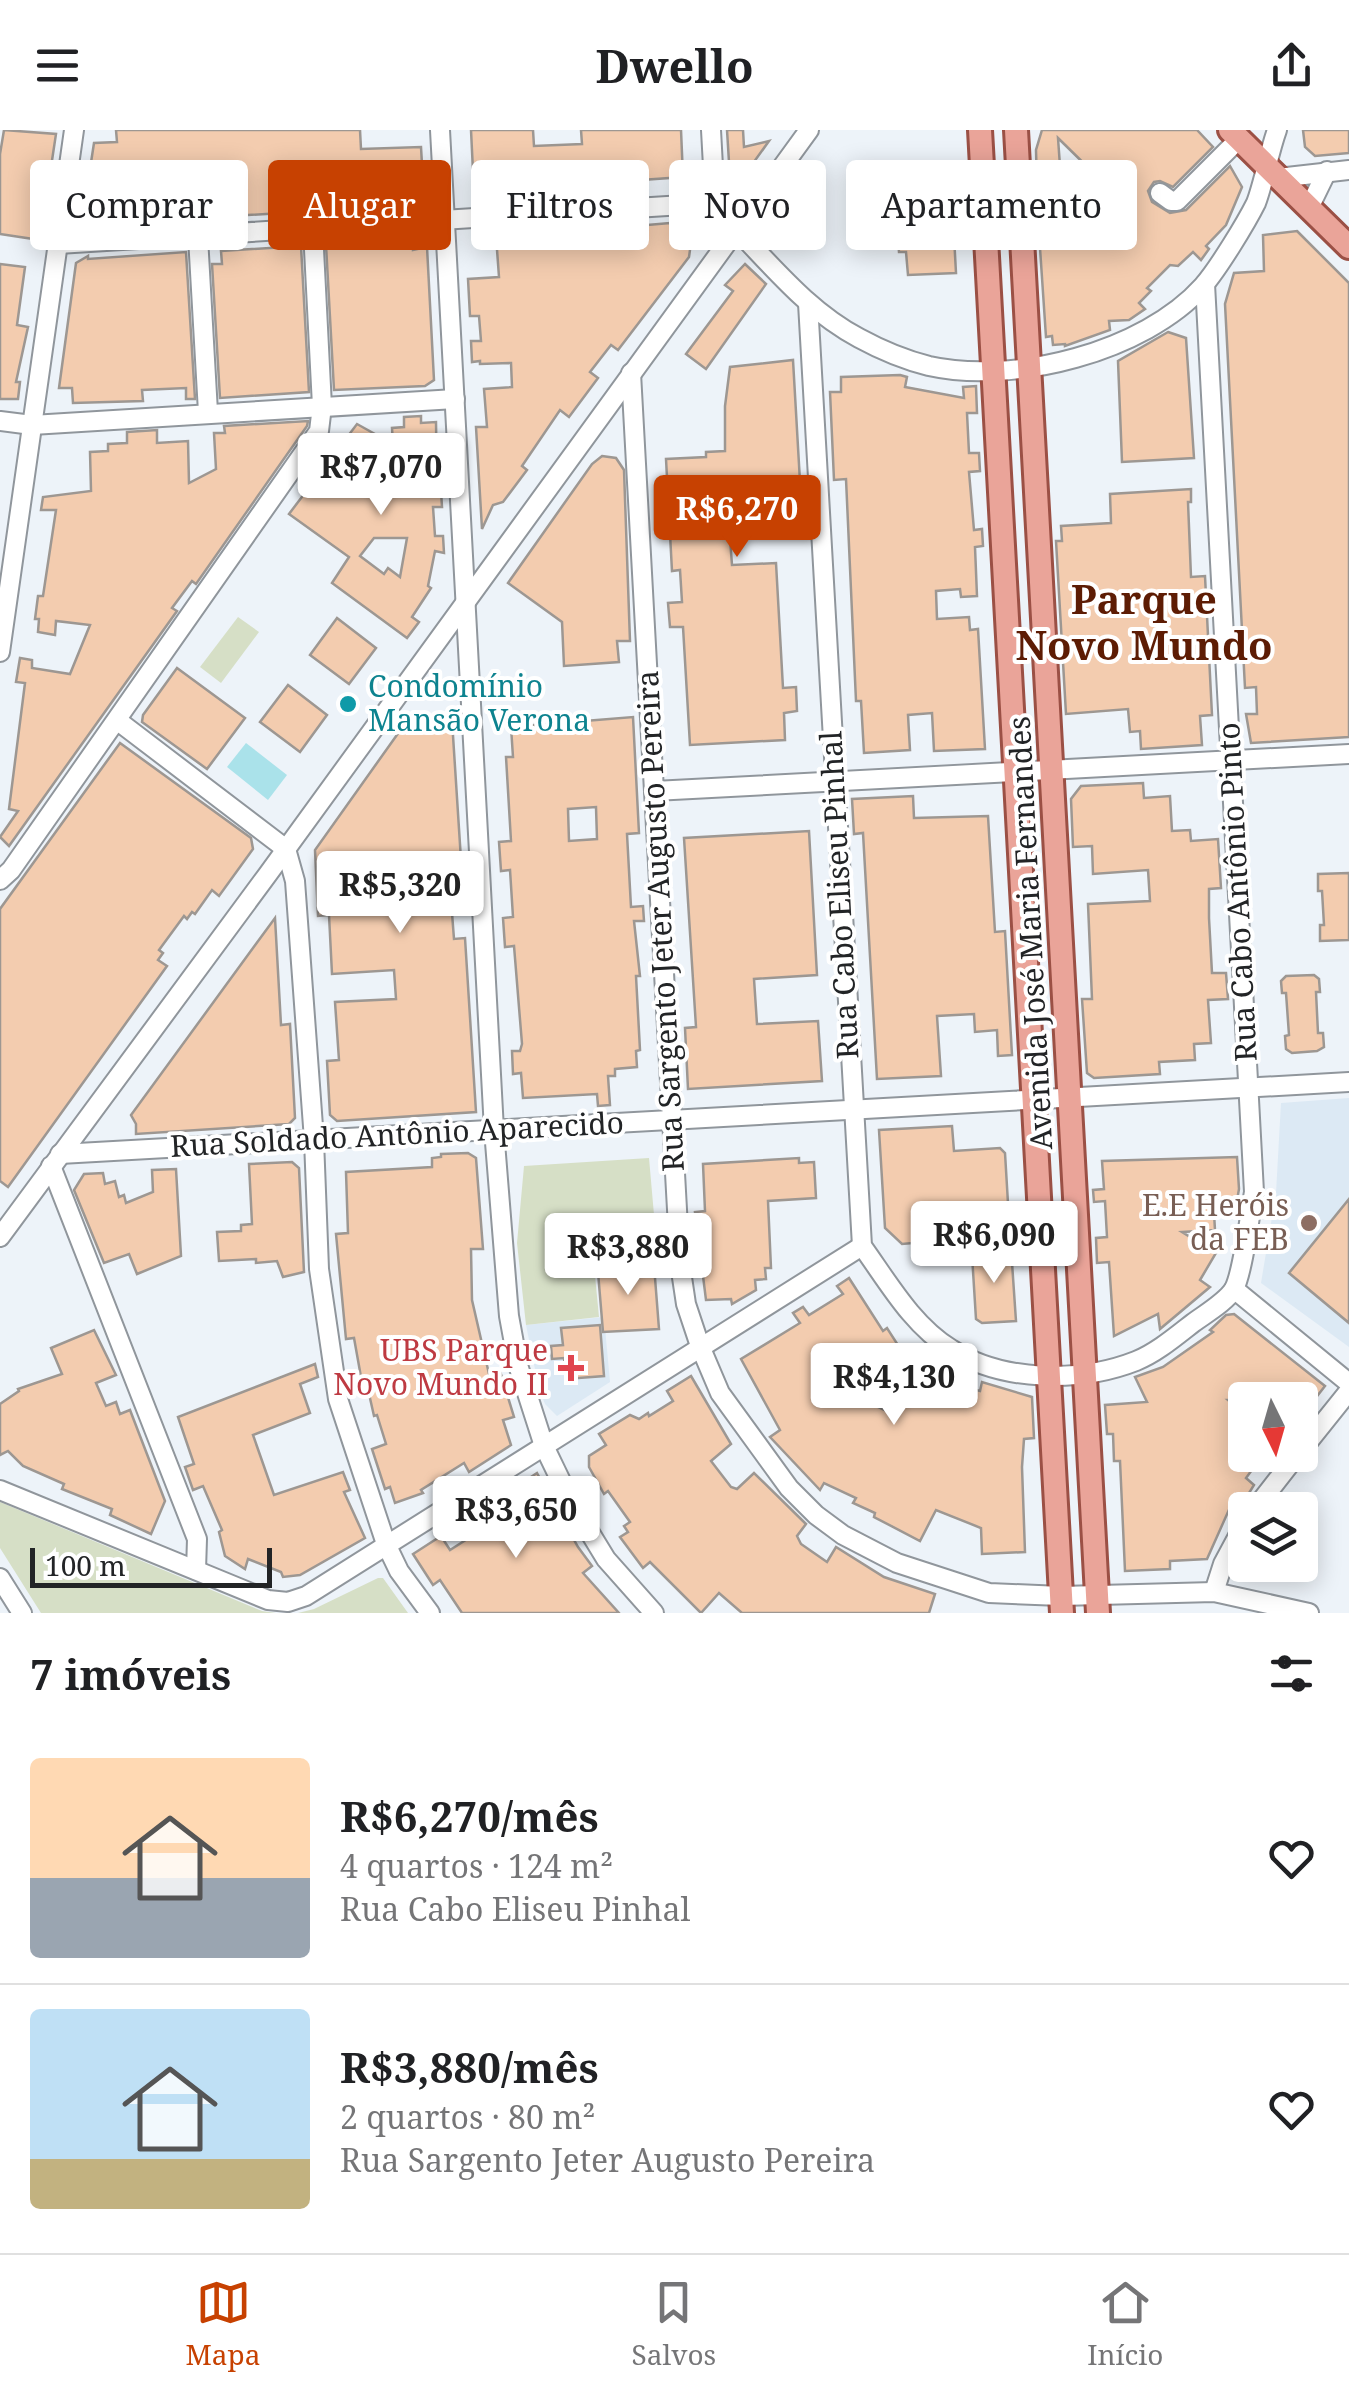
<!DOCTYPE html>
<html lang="pt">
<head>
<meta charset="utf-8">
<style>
	body { margin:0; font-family:"Noto Serif",serif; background:#f6f6f6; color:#202124; height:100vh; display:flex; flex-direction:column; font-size:38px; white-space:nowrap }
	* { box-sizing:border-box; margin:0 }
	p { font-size:32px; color:#757577 }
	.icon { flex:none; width:55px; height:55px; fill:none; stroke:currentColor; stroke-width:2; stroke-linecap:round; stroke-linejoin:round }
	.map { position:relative; height:1483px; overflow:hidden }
	.panel { display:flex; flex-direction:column; background:#fff; flex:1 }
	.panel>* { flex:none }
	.banner { position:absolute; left:30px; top:30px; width:1290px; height:90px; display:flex; gap:20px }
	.needle { width:65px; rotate:175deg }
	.tools { position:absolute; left:1228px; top:1252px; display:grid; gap:20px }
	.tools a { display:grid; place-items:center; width:90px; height:90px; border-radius:10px; background:#fff; box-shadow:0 5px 25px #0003; font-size:50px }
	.scale { position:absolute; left:30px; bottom:25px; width:242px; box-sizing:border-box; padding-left:10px; border:5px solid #222426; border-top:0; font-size:28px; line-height:35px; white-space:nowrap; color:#222426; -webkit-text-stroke:8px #fff; paint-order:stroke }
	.price { position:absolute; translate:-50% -85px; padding:0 22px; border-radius:10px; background:#fff; color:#222; font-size:32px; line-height:65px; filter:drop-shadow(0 2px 5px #0008) }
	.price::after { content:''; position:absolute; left:50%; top:60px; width:30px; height:22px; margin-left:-15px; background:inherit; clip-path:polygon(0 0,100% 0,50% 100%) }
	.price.current { background:#c74101; color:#fff }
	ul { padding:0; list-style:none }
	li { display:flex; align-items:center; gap:30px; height:250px; padding:0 30px }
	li+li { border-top:2px solid #e0e0e0 }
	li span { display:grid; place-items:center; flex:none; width:280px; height:200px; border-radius:10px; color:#555 }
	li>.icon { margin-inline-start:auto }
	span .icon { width:120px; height:120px; fill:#fffc; stroke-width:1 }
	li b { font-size:42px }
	h2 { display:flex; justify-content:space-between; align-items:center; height:120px; padding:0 30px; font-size:42px }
	.pill { padding:0 35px; border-radius:10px; background:#fff; box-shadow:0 5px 25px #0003; font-size:35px; line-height:90px }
	.pill.current { background:#c74101; color:#fff }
	header { display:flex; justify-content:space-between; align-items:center; height:130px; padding:0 30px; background:#fff; font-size:45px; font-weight:700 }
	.menu { display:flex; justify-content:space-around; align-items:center; height:140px; border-top:2px solid #e0e0e0; background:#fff; font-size:28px; color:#757577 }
	.menu a { display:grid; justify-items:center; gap:5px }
	.menu .current { color:#c74101 }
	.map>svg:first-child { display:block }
</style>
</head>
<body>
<header><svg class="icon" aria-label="menu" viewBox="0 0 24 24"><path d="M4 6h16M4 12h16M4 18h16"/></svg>Dwello<svg class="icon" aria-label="share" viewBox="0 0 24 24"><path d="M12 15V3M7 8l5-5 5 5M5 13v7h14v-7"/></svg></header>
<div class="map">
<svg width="1349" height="1483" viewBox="0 0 1349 1483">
	<rect width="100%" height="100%" fill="#edf3f9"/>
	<g fill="#dce9f4">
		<polygon points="1349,968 1349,1217 1261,1153 1276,1063 1281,973"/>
		<polygon points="604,1187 610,1252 557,1286 545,1274 539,1259 526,1195"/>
	</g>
	<g fill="#d6dfc6">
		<polygon points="238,487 259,502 221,553 200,537"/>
		<polygon points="649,1028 657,1119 593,1125 599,1187 526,1195 517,1113 524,1036"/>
		<polygon points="0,1372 262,1481 276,1483 41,1483 0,1418"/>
		<polygon points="378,1448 383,1448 408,1483 298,1483 314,1479"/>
	</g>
	<polygon fill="#aae2ea" points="246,613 287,645 268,670 227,637"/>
	<g fill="#f3ccaf" stroke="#9d9792" stroke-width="2.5" fill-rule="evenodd">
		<polygon points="4,0 56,4 40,110 0,104 0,24"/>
		<polygon points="116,0 360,0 361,19 421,17 423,52 413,52 412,76 347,75 347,79 83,95 86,72 187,63 186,42 110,45 110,38 90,39 94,13 117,12"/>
		<polygon points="471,0 533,0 534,16 582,14 581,0 681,0 683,47 474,62"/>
		<polygon points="727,0 743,0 744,17 769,11 731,64"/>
		<path d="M1042,0H1197L1213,17L1173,57L1160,51L1154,52L1148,61L1152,72L1170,83L1186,80L1230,36L1242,57L1226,95L1206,116L1209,119L1201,130L1193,122L1178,136L1170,135L1147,158L1151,161L1139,173L1145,179L1129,190L1109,191L1110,200L1065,216V214L1053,215L1052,206L1046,207L1040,118H1048L1046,91L1051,90L1049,57L1037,58L1036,20ZM1058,8L1112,61L1062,64Z"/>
		<polygon points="1303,0 1349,0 1349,23 1315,26 1305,17"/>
		<polygon points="952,69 956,143 908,145 906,122 899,122 897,96 905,96 904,72"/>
		<polygon points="670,93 683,97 692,106 689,127 618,220 611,215 590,242 598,248 569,287 560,280 522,336 527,340 503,372 493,375 482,399 476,297 487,297 484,259 512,257 511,233 480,234 480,231 472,232 471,211 481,211 479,186 470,186 468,149 499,147 496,106 544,103 544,115 580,113 579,101"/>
		<polygon points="1297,101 1349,153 1349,607 1251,613 1246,584 1257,584 1256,557 1245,558 1225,174 1234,143 1264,141 1263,105"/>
		<polygon points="390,111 390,116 413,115 413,120 427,117 434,250 425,256 334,260 326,115"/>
		<polygon points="301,116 309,262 220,268 212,134 222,134 221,121"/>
		<polygon points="186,122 195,269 186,269 186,258 142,260 143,271 73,273 72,258 59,258 76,133 88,126 88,129"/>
		<polygon points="0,134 25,137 17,195 28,197 16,252 20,252 18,269 0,269"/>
		<polygon points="745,134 766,154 706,239 686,224 733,161 725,155"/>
		<polygon points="1168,202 1186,208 1194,328 1122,332 1118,231"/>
		<polygon points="793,230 803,404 730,408 732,435 776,433 783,558 796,557 797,581 784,583 785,610 690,615 683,497 670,497 668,473 682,472 680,440 672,441 666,329 706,327 706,322 725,321 725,276 730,237"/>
		<polygon points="900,245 907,247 905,257 964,268 963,257 976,256 977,283 967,283 969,323 979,323 980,341 969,342 974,400 982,399 983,416 975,417 977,466 961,467 960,459 936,461 937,489 969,487 970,500 978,499 985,619 934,621 932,583 908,585 910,620 864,623 861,571 856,571 846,349 834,350 830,262 841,262 841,247"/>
		<path d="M421,286V293L436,292L437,361H441L442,377H433L435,406H443L444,423L435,421L428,456L431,458L412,487L419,492L407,508L332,453L349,427L289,384L357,294L393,314L392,298L404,297V287ZM374,408H407L400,447L388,438L384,444L360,426Z"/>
		<polygon points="308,291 307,296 196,454 192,451 172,478 177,481 9,716 0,707 18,681 9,679 25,553 16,552 20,528 32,530 32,538 70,544 90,495 56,491 55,505 38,502 39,489 35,489 38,466 43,466 56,380 41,380 43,367 91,361 90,322 108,321 108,314 127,313 127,302 157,300 157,313 188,311 189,353 216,339 214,303 225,303 224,296"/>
		<polygon points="602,326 616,328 624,340 630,511 617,511 619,532 564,536 562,492 508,453 592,334"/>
		<polygon points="1191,359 1191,372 1188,372 1191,447 1205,446 1212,585 1200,586 1202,615 1141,619 1140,601 1130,602 1128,579 1066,584 1056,411 1062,411 1061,396 1111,393 1110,364"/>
		<polygon points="337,488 376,518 349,554 310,525"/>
		<polygon points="177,538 245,588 207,639 142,592 143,585"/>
		<polygon points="288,555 327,585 300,622 260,592"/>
		<path d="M633,587L639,703L627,704L631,777L643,776L644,791H634L640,846H636L640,920L636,921L637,937L615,939V946H608L610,975L598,976L597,964L523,968L521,943L513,944L512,921H520L522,914L514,816L505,817L503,788L513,787L510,740L501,741L499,712L511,711L506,627H513L511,597ZM596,677L597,709L569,711L568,679Z"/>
		<polygon points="409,588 415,592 452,590 461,730 451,731 453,770 451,770 454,809 465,808 476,982 337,991 330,985 327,931 339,930 335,872 396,869 394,840 332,844 329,785 318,786 315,720"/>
		<polygon points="120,613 251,708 253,719 219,766 212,760 195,784 192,782 187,789 184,786 159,820 163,823 158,830 167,836 8,1057 0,1051 0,779"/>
		<polygon points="1143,653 1144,668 1170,666 1172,701 1190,700 1191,711 1218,709 1221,758 1209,759 1209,788 1212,843 1226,843 1228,869 1208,870 1211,913 1194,914 1195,930 1159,932 1160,944 1094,948 1087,943 1082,869 1092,869 1088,774 1150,771 1148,740 1093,744 1092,716 1073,717 1071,669 1081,656"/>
		<polygon points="913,666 914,688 988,686 995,802 1005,801 1012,925 998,926 997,900 975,902 974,884 937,886 941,946 877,949 863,703 854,704 852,669"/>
		<polygon points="809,701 817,845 754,849 757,894 818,891 822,951 688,959 685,898 696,897 684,708"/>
		<polygon points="1349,743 1349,810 1320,811 1320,795 1324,795 1322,761 1318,761 1318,744"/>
		<polygon points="275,788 281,895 290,894 295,988 289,994 136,1004 136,994 131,985"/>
		<polygon points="1314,845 1319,849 1320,862 1316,862 1318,903 1323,903 1324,917 1317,921 1292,923 1286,919 1285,906 1289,905 1286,863 1282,863 1281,851 1286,846"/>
		<polygon points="952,996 954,1021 1000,1018 1005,1023 1009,1090 976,1092 957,1080 958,1109 902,1114 885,1098 879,1000"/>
		<polygon points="468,1023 476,1028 483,1119 471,1119 472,1170 489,1244 500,1241 514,1287 503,1290 511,1315 469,1342 464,1333 421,1360 423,1363 395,1373 390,1357 385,1359 372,1319 386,1314 377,1285 374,1286 365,1246 361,1247 354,1208 346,1209 336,1104 348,1103 346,1042 432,1037 432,1028 441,1027 441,1024"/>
		<polygon points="1237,1027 1239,1059 1235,1082 1214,1083 1215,1100 1182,1102 1216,1123 1200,1150 1210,1157 1160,1199 1158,1184 1114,1206 1109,1132 1097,1133 1096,1108 1107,1107 1105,1071 1094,1072 1093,1060 1104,1059 1102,1031"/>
		<polygon points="799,1028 799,1033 814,1032 816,1068 768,1071 771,1138 765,1138 766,1149 755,1150 756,1160 732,1174 731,1169 706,1170 695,1082 705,1081 703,1034"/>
		<polygon points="292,1032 299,1038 304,1142 283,1147 277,1131 256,1133 256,1129 219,1131 217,1102 241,1101 241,1095 252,1094 249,1034"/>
		<polygon points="176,1039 181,1126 137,1144 129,1124 104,1133 74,1060 84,1044 103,1043 105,1054 115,1051 119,1067 124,1065 126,1073 153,1062 152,1040"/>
		<polygon points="1349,1069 1349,1193 1289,1143"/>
		<polygon points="1011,1118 1016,1191 982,1193 976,1189 972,1125 976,1120"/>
		<polygon points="610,1129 611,1139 654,1135 659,1199 603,1202 597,1130"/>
		<polygon points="849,1148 883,1201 887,1198 905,1226 873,1246 875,1249 859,1260 878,1277 891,1283 915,1237 942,1254 943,1251 980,1261 982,1252 1032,1267 1034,1308 1024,1309 1022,1337 1025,1422 982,1424 981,1398 936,1380 920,1411 874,1387 875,1383 853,1373 856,1368 824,1353 820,1360 770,1307 780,1300 741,1229 800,1193 793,1183 803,1177 809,1185 843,1164 837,1156"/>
		<polygon points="1234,1184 1325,1256 1300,1288 1300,1270 1228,1270 1245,1284 1245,1325 1263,1325 1246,1348 1254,1355 1246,1368 1236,1364 1207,1429 1170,1431 1170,1439 1125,1441 1120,1331 1114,1331 1113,1304 1107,1304 1105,1275 1147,1272 1135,1247 1163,1237 1213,1202 1210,1200 1226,1185"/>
		<polygon points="600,1195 604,1246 566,1249 564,1228 552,1229 551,1216 563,1215 561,1198"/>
		<polygon points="94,1200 116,1245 96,1253 106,1276 116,1272 120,1284 130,1280 165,1371 151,1404 110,1385 112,1379 62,1359 64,1354 23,1336 8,1321 0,1325 0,1274 19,1261 18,1259 62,1244 51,1218"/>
		<polygon points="315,1234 318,1247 300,1254 310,1283 253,1305 274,1365 343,1342 350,1360 344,1362 365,1408 300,1445 283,1447 281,1442 248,1429 245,1439 225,1426 219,1402 222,1400 203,1356 193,1360 185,1337 194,1334 178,1287"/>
		<polygon points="691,1246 731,1314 711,1331 731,1357 737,1359 754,1343 806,1394 797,1406 801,1414 827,1432 836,1417 884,1447 935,1464 929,1483 742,1483 719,1463 701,1483 650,1432 643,1438 620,1407 628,1402 624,1396 630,1392 608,1361 604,1364 589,1337 589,1326 606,1315 599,1304 630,1285 639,1289 648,1283 649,1286 673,1271 667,1261"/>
		<polygon points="537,1343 578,1417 592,1436 583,1443 619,1483 462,1483 440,1450 433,1455 413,1424 441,1406 450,1420 472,1406 464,1395 487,1379 492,1387 514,1372 508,1362"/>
	</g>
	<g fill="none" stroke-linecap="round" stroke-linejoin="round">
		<defs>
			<g id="minor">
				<polyline points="440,0 494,1000 509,1186 518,1235 544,1316 570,1370 606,1429 654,1483"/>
				<path d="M711,0L715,73L724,87C767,129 804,179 859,208C881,220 905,230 929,236C1014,255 1144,222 1203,156C1218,139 1246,93 1256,73C1264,52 1269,22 1277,0"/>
				<polyline points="1278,48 1349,40"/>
				<polyline points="1160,63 1171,71 1177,71 1239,9"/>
				<polyline points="1309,78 1327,41"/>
				<polyline points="198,107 208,282"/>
				<polyline points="58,114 715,73"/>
				<path d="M808,173L862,1116C888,1152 912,1195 951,1219C1002,1252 1080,1253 1136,1231C1156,1223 1175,1207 1193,1193C1205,1184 1226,1172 1234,1159C1243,1142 1250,1083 1254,1062L1205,154"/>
				<polyline points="631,243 680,1134 686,1174 700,1216 720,1263 789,1358 816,1385 843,1405 897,1433 989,1463 1061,1466 1214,1462 1309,1483"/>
				<polyline points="0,291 32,295 455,269"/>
				<polyline points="0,522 74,0"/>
				<polyline points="118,591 286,719"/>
				<polyline points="654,661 1349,624"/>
				<polyline points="286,719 295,751 314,1010 319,1139 338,1269 386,1414 399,1441 430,1483"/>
				<polyline points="0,750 11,740 319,301 322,276 313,100"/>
				<polyline points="60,1024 1349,952"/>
				<polyline points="51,1036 197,1409 196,1440"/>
				<polyline points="0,1107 268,744 809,0"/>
				<polyline points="1234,1159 1349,1253"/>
				<polyline points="1300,1322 1349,1261"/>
				<polyline points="0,1360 268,1470 288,1472 306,1466 862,1116"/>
				<polyline points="1254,1380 1297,1325"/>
				<polyline points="0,1448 22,1483"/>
				<polyline points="1214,1462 1223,1434 1245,1393"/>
			</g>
			<g id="major">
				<polyline points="980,0 1062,1483"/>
				<polyline points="1016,0 1098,1483"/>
				<polyline points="1230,0 1349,117"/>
			</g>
		</defs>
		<use href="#minor" stroke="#90969c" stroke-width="22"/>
		<use href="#major" stroke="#9b5045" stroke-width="28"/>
		<use href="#minor" stroke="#fff" stroke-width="18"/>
		<use href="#major" stroke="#eaa499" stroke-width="22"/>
	</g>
	<circle fill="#0f9aa8" stroke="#fff" stroke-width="4" cx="348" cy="574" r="10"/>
	<circle fill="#8d6e63" stroke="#fff" stroke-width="4" cx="1309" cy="1093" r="10"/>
	<path fill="#e0444e" stroke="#fff" stroke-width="4" d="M566 1223h10v10h10v10h-10v10h-10v-10h-10v-10h10z"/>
	<g text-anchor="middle" stroke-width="8" stroke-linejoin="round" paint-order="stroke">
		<g font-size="30" fill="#0d838f" stroke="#fff" text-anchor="start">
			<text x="368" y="567">Condomínio<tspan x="368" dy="34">Mansão Verona</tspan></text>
		</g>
		<g font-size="30" fill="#222426" stroke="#fff">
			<text transform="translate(1238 762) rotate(-93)" y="10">Rua Cabo Antônio Pinto</text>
			<text transform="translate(840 765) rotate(-93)" y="10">Rua Cabo Eliseu Pinhal</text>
			<text transform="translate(661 791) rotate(-93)" y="10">Rua Sargento Jeter Augusto Pereira</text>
			<text transform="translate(1031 803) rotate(-93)" y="10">Avenida José Maria Fernandes</text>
			<text transform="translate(397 1005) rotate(-3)" y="10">Rua Soldado Antônio Aparecido</text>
		</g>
		<g font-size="30" fill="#785e54" stroke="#fff" text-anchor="end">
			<text x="1289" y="1086">E.E Heróis<tspan x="1289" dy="34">da FEB</tspan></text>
		</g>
		<g font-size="30" fill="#be3a42" stroke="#fff" text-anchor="end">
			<text x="548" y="1231">UBS Parque<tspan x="548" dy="34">Novo Mundo II</tspan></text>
		</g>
		<g font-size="40" font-weight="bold" fill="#5d1c04" stroke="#fff">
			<text x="1144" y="484">Parque<tspan x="1144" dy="46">Novo Mundo</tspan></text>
		</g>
	</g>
</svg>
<div class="tools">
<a><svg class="needle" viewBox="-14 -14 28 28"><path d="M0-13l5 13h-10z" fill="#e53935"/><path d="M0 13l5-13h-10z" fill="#757577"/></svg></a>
<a><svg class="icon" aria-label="layers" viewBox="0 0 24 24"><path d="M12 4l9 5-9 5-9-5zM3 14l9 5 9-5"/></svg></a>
</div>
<div class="scale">100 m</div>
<b class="price" style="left:381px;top:388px">R$7,070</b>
<b class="price current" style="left:737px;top:430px">R$6,270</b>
<b class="price" style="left:400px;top:806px">R$5,320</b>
<b class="price" style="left:994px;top:1156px">R$6,090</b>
<b class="price" style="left:628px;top:1168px">R$3,880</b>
<b class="price" style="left:894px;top:1298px">R$4,130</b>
<b class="price" style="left:516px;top:1431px">R$3,650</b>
<div class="banner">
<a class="pill">Comprar</a>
<a class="pill current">Alugar</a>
<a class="pill">Filtros</a>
<a class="pill">Novo</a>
<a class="pill">Apartamento</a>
</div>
</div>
<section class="panel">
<h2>7 imóveis<svg class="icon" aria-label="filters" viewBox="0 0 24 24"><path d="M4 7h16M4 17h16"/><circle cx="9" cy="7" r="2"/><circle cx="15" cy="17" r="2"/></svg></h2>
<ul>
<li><span style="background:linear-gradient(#ffd9b3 60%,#9aa5b1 0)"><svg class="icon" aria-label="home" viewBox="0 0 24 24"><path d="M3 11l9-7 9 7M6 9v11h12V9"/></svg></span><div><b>R$6,270/mês</b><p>4 quartos · 124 m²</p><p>Rua Cabo Eliseu Pinhal</p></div><svg class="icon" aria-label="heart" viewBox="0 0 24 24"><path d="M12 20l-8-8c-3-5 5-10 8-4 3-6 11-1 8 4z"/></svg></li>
<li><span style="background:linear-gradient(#bfe0f5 75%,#c2b280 0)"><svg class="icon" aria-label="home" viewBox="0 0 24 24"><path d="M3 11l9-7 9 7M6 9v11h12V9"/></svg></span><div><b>R$3,880/mês</b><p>2 quartos · 80 m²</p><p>Rua Sargento Jeter Augusto Pereira</p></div><svg class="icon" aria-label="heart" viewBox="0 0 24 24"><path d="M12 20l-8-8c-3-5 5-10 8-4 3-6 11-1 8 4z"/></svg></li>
</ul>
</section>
<nav class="menu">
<a class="current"><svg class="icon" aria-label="map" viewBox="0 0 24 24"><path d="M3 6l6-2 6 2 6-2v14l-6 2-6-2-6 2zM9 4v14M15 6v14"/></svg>Mapa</a>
<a><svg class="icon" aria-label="saved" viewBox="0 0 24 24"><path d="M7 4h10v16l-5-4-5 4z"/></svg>Salvos</a>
<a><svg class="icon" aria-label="home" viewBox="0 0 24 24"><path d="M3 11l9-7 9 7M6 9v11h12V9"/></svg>Início</a>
</nav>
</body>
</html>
